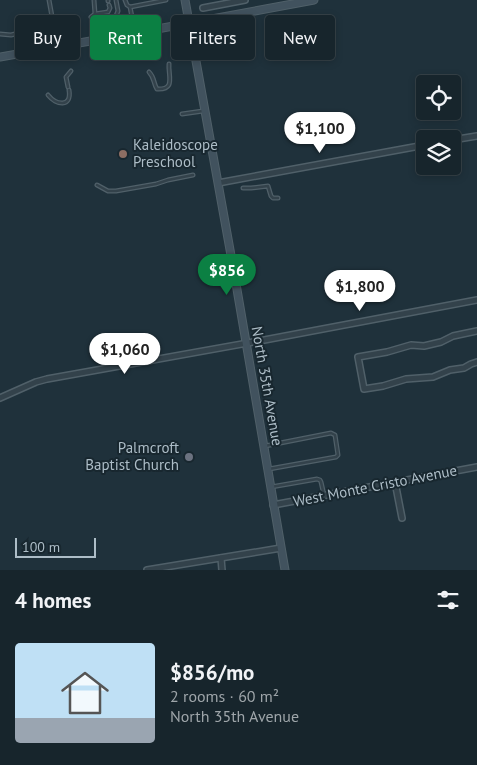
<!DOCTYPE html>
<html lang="en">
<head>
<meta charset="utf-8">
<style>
	body { margin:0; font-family:"PT Sans",sans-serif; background:#202d34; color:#f1f3f6; height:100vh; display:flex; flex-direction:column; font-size:19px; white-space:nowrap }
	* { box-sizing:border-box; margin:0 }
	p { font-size:16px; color:#9ea5a9 }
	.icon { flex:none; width:28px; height:28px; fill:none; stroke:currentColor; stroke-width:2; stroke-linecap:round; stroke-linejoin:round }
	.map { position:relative; height:570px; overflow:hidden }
	.details { display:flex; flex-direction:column; background:#17252c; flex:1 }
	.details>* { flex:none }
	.hud { position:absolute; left:15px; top:15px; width:448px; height:45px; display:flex; gap:10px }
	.fabs { position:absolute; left:416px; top:75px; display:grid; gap:10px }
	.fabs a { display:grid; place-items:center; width:45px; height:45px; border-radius:5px; background:#17252c; box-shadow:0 2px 8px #0003,0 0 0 1px #364248; font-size:25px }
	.scale { position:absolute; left:15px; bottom:12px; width:81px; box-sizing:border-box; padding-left:5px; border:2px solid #adbdc7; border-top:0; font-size:14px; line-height:18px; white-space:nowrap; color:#adbdc7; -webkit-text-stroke:4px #18272f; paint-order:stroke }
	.price { position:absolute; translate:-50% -42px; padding:0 11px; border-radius:18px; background:#fff; color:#222; font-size:16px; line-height:32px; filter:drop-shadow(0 1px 2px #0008) }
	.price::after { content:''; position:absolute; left:50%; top:30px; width:15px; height:11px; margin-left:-8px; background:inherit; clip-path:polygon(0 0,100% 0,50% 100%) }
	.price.selected { background:#0b8043; color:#fff }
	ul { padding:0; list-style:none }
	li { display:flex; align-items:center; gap:15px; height:125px; padding:0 15px }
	li span { display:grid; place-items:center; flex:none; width:140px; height:100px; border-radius:5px; color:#555 }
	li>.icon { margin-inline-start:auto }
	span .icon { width:60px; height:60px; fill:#fffc; stroke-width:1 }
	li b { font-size:21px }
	h2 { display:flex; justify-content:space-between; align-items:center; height:60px; padding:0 15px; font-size:21px }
	.tag { padding:0 18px; border-radius:5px; background:#17252c; box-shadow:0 2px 8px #0003,0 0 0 1px #364248; font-size:18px; line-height:45px }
	.tag.selected { background:#0b8043; color:#fff }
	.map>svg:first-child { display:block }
</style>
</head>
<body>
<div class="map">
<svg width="477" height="570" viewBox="0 0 477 570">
	<rect width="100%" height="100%" fill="#1f313b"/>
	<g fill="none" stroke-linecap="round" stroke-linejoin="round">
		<defs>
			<g id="lane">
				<polyline points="49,0 53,22"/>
				<polyline points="94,0 95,14"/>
				<polyline points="108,0 108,1"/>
				<polyline points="125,0 127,5 130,7 135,32"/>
				<path d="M109,5L110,8L108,12L95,14L91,17C97,23 108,19 116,16L118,11L116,0"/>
				<polyline points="130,7 166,0"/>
				<polyline points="0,34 11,35 46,26"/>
				<path d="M149,72C155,78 153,83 157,89C176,90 168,76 169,64"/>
				<polyline points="68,87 66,77 71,71"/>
				<path d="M48,95C56,105 72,108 69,90"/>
				<polyline points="182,114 203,111"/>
				<polyline points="97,185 108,191 116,191 156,184 168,180 193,175"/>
				<polyline points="243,188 251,188 268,186 271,196 273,198 278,198"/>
				<polyline points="265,446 331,433 335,435 338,455 336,457 269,469"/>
				<polyline points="271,487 317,479 320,480 321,482 324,495"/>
			</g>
			<g id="street">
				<polyline points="203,8 245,0"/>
				<polyline points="452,140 477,136"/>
				<polyline points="218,183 425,145"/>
				<polyline points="477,331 453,336 441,342 424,346 411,345 387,352 358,357 364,389 383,386 406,379 433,377 450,370 464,368 471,364 477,362"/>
				<polyline points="0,398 36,382 47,379 259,341 477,300"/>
				<polyline points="395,482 402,518"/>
				<polyline points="273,505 477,467"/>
				<polyline points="221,558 222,570"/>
				<polyline points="147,570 281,548"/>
			</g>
			<g id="secondary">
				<polyline points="185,0 234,272 285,570"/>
				<polyline points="0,57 141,32 314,0"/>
			</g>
		</defs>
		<use href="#lane" stroke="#506069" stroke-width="5"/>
		<use href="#street" stroke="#506069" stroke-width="8"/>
		<use href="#secondary" stroke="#506069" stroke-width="9"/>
		<use href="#lane" stroke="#33424b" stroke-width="2.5"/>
		<use href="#street" stroke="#33424b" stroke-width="5"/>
		<use href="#secondary" stroke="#41525e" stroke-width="7"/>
	</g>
	<circle fill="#8d6e63" stroke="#18272f" stroke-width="2" cx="123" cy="154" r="5"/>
	<circle fill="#6b7280" stroke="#18272f" stroke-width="2" cx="189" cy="457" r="5"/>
	<g text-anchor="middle" stroke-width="4" stroke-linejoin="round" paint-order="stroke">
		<g font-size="15" fill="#adbdc7" stroke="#18272f" text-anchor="start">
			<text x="133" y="150">Kaleidoscope<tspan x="133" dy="17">Preschool</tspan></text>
			<text x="179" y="453" text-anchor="end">Palmcroft<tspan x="179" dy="17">Baptist Church</tspan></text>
		</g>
		<g font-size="15" fill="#adbdc7" stroke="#18272f">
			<text transform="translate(267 386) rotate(80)" y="5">North 35th Avenue</text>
			<text transform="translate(375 486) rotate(-11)" y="5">West Monte Cristo Avenue</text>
		</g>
	</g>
</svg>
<div class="fabs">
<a><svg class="icon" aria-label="locate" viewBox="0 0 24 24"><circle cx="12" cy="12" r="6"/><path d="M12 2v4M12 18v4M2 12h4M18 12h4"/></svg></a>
<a><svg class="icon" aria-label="layers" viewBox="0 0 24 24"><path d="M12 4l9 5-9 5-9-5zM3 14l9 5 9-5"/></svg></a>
</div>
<div class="scale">100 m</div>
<b class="price" style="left:320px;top:154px">$1,100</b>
<b class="price selected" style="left:227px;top:296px">$856</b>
<b class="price" style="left:360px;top:312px">$1,800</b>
<b class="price" style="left:125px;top:375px">$1,060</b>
<div class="hud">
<a class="tag">Buy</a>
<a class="tag selected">Rent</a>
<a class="tag">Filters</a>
<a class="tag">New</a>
</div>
</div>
<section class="details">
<h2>4 homes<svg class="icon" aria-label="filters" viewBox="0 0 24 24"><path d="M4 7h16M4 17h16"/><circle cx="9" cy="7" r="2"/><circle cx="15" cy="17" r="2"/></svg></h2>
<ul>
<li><span style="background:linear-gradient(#bfe0f5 75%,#9aa5b1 0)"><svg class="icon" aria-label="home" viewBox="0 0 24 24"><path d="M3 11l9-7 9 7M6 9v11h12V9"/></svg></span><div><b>$856/mo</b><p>2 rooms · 60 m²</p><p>North 35th Avenue</p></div></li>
</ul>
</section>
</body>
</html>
